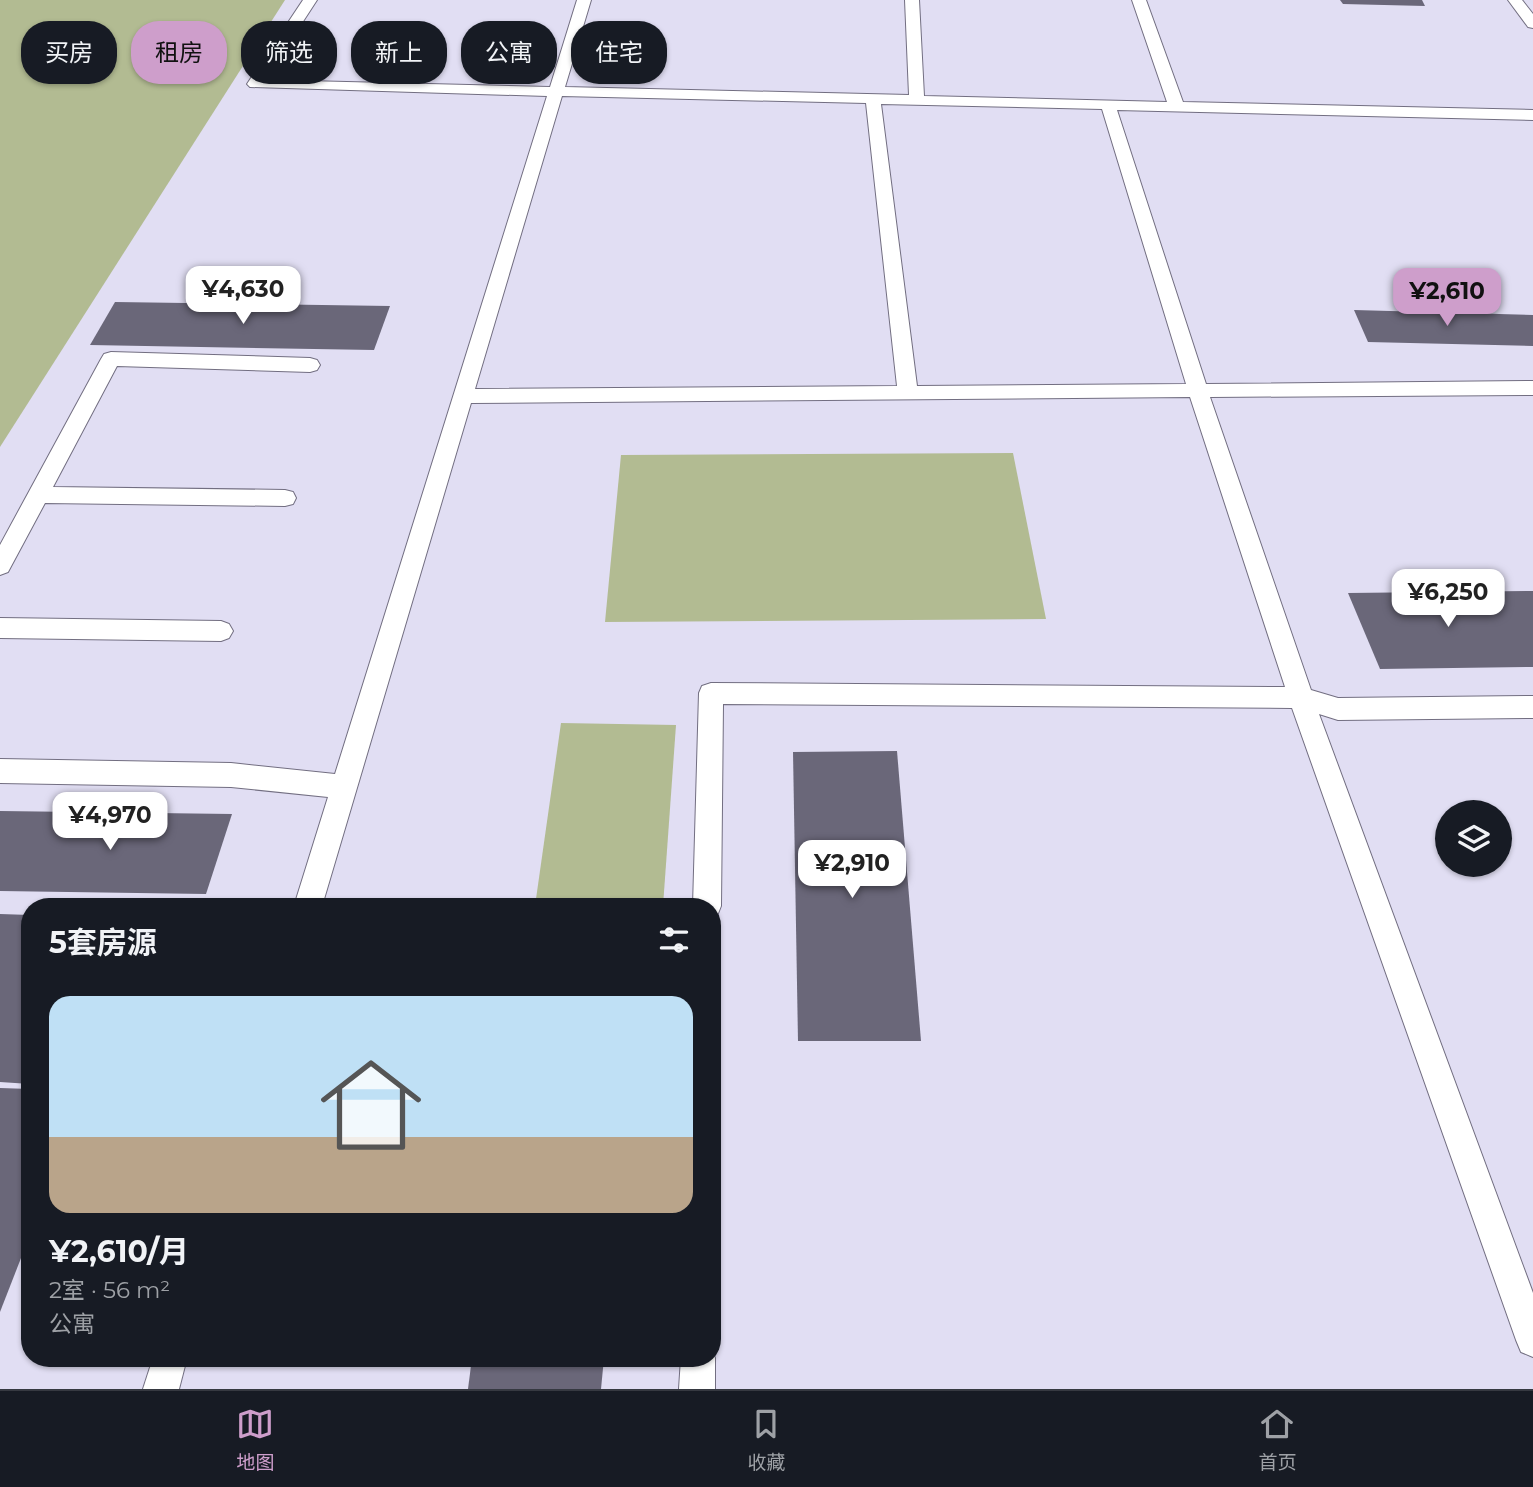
<!DOCTYPE html>
<html lang="zh">
<head>
<meta charset="utf-8">
<style>
	body { margin:0; font-family:Montserrat,"Noto Sans SC",sans-serif; background:#242831; color:#f1f3f6; height:100vh; display:flex; flex-direction:column; font-size:26px; white-space:nowrap }
	* { box-sizing:border-box; margin:0 }
	p { font-size:23px; color:#9ea1a6 }
	.icon { flex:none; width:38px; height:38px; fill:none; stroke:currentColor; stroke-width:2; stroke-linecap:round; stroke-linejoin:round }
	.map { position:relative; flex:1; overflow:hidden }
	.details { position:absolute; left:21px; top:898px; width:700px; height:469px; display:flex; flex-direction:column; background:#171b24; border-radius:28px; box-shadow:0 2px 5px #0004 }
	.details>* { flex:none }
	.top-card { position:absolute; left:21px; top:21px; width:700px; height:63px; display:flex; gap:14px }
	.tools { position:absolute; left:1435px; top:800px; display:grid; gap:14px }
	.tools a { display:grid; place-items:center; width:77px; height:77px; border-radius:50%; background:#171b24; box-shadow:0 2px 5px #0004; font-size:35px }
	.price { position:absolute; translate:-50% -60px; padding:0 16px; border-radius:14px; background:#fff; color:#222; font-size:23px; line-height:46px; filter:drop-shadow(0 2px 4px #0008) }
	.price::after { content:''; position:absolute; left:50%; top:42px; width:21px; height:16px; margin-left:-10px; background:inherit; clip-path:polygon(0 0,100% 0,50% 100%) }
	.price.selected { background:#ce9ecb; color:#111 }
	ul { padding:0; list-style:none }
	li { display:grid; align-content:center; gap:14px; height:371px; padding:0 28px }
	li span { display:grid; place-items:center; height:217px; border-radius:21px; color:#555 }
	li>.icon { margin-inline-start:auto }
	span .icon { width:126px; height:126px; fill:#fffc; stroke-width:1 }
	li b { font-size:30px }
	h2 { display:flex; justify-content:space-between; align-items:center; height:84px; padding:0 28px; font-size:30px }
	.chip { padding:0 24px; border-radius:28px; background:#171b24; box-shadow:0 2px 5px #0004; font-size:24px; line-height:63px }
	.chip.selected { background:#ce9ecb; color:#111 }
	.tabs { display:flex; justify-content:space-around; align-items:center; height:98px; border-top:2px solid #363941; background:#171b24; font-size:19px; color:#9ea1a6 }
	.tabs a { display:grid; justify-items:center; gap:4px }
	.tabs .selected { color:#ce9ecb }
	.map>svg:first-child { display:block }
</style>
</head>
<body>
<div class="map">
<svg width="1533" height="1389" viewBox="0 0 1533 1389">
	<rect width="100%" height="100%" fill="#e1def3"/>
	<g fill="#b2bb92">
		<polygon points="0,0 285,0 0,447"/>
		<polygon points="1013,453 1046,619 605,622 621,455"/>
		<polygon points="561,723 676,725 663,906 535,906"/>
	</g>
	<g fill="#6a6779">
		<polygon points="1340,0 1422,0 1425,6 1343,4"/>
		<polygon points="115,302 390,306 374,350 90,345"/>
		<polygon points="1354,310 1533,315 1533,346 1368,342"/>
		<polygon points="1533,591 1533,667 1380,669 1348,593"/>
		<polygon points="897,751 921,1041 798,1041 793,752"/>
		<polygon points="0,811 232,814 206,894 0,891"/>
		<polygon points="0,914 30,915 30,1084 0,1082"/>
		<polygon points="0,1088 30,1089 30,1235 0,1312"/>
		<polygon points="472,1358 604,1358 601,1389 468,1389"/>
	</g>
	<g fill="none" stroke-linecap="round" stroke-linejoin="round">
		<defs>
			<g id="service">
				<path d="M303,0H317L265,80L550,87L577,0H591L565,87L909,95L905,0H919L924,96L1167,102L1132,0H1146L1183,102L1533,110V120L1117,110L1206,384L1533,381V395L1210,397L1311,690L1338,698L1533,696V718L1338,720L1319,714L1533,1293V1357L1521,1352L1516,1340L1292,708L723,704L721,906L717,916L712,917V906H693L699,693L702,686L711,683L1285,687L1190,397L471,403L322,906H294L328,797L231,787L0,783V759L231,763L335,774L547,96L250,87L247,84ZM562,96L866,103L897,386L475,389ZM881,104L1102,109L1186,384L917,386Z"/>
				<polygon points="1508,0 1522,0 1533,14 1533,28 1528,27"/>
				<polygon points="111,352 310,358 317,360 320,365 317,370 310,372 117,366 53,487 285,490 293,492 296,498 293,504 285,506 45,503 8,572 0,575 0,545 101,359 104,354"/>
				<polygon points="0,618 221,621 229,624 233,631 229,638 221,641 0,638"/>
				<polygon points="712,1350 715,1358 715,1389 679,1389 681,1358 712,1358"/>
				<polygon points="153,1358 187,1358 179,1389 143,1389"/>
			</g>
		</defs>
		<use href="#service" stroke="#726e81" stroke-width="2"/>
		<use href="#service" fill="#fff" fill-rule="evenodd"/>
	</g>
</svg>
<div class="tools">
<a><svg class="icon" aria-label="layers" viewBox="0 0 24 24"><path d="M12 4l9 5-9 5-9-5zM3 14l9 5 9-5"/></svg></a>
</div>
<b class="price" style="left:243px;top:326px">¥4,630</b>
<b class="price selected" style="left:1447px;top:328px">¥2,610</b>
<b class="price" style="left:1448px;top:629px">¥6,250</b>
<b class="price" style="left:110px;top:852px">¥4,970</b>
<b class="price" style="left:852px;top:900px">¥2,910</b>
<div class="top-card">
<a class="chip">买房</a>
<a class="chip selected">租房</a>
<a class="chip">筛选</a>
<a class="chip">新上</a>
<a class="chip">公寓</a>
<a class="chip">住宅</a>
</div>
<section class="details">
<h2>5套房源<svg class="icon" aria-label="filters" viewBox="0 0 24 24"><path d="M4 7h16M4 17h16"/><circle cx="9" cy="7" r="2"/><circle cx="15" cy="17" r="2"/></svg></h2>
<ul>
<li><span style="background:linear-gradient(#bfe0f5 65%,#b9a48a 0)"><svg class="icon" aria-label="home" viewBox="0 0 24 24"><path d="M3 11l9-7 9 7M6 9v11h12V9"/></svg></span><div><b>¥2,610/月</b><p>2室 · 56 m²</p><p>公寓</p></div></li>
</ul>
</section>
</div>
<nav class="tabs">
<a class="selected"><svg class="icon" aria-label="map" viewBox="0 0 24 24"><path d="M3 6l6-2 6 2 6-2v14l-6 2-6-2-6 2zM9 4v14M15 6v14"/></svg>地图</a>
<a><svg class="icon" aria-label="saved" viewBox="0 0 24 24"><path d="M7 4h10v16l-5-4-5 4z"/></svg>收藏</a>
<a><svg class="icon" aria-label="home" viewBox="0 0 24 24"><path d="M3 11l9-7 9 7M6 9v11h12V9"/></svg>首页</a>
</nav>
</body>
</html>
